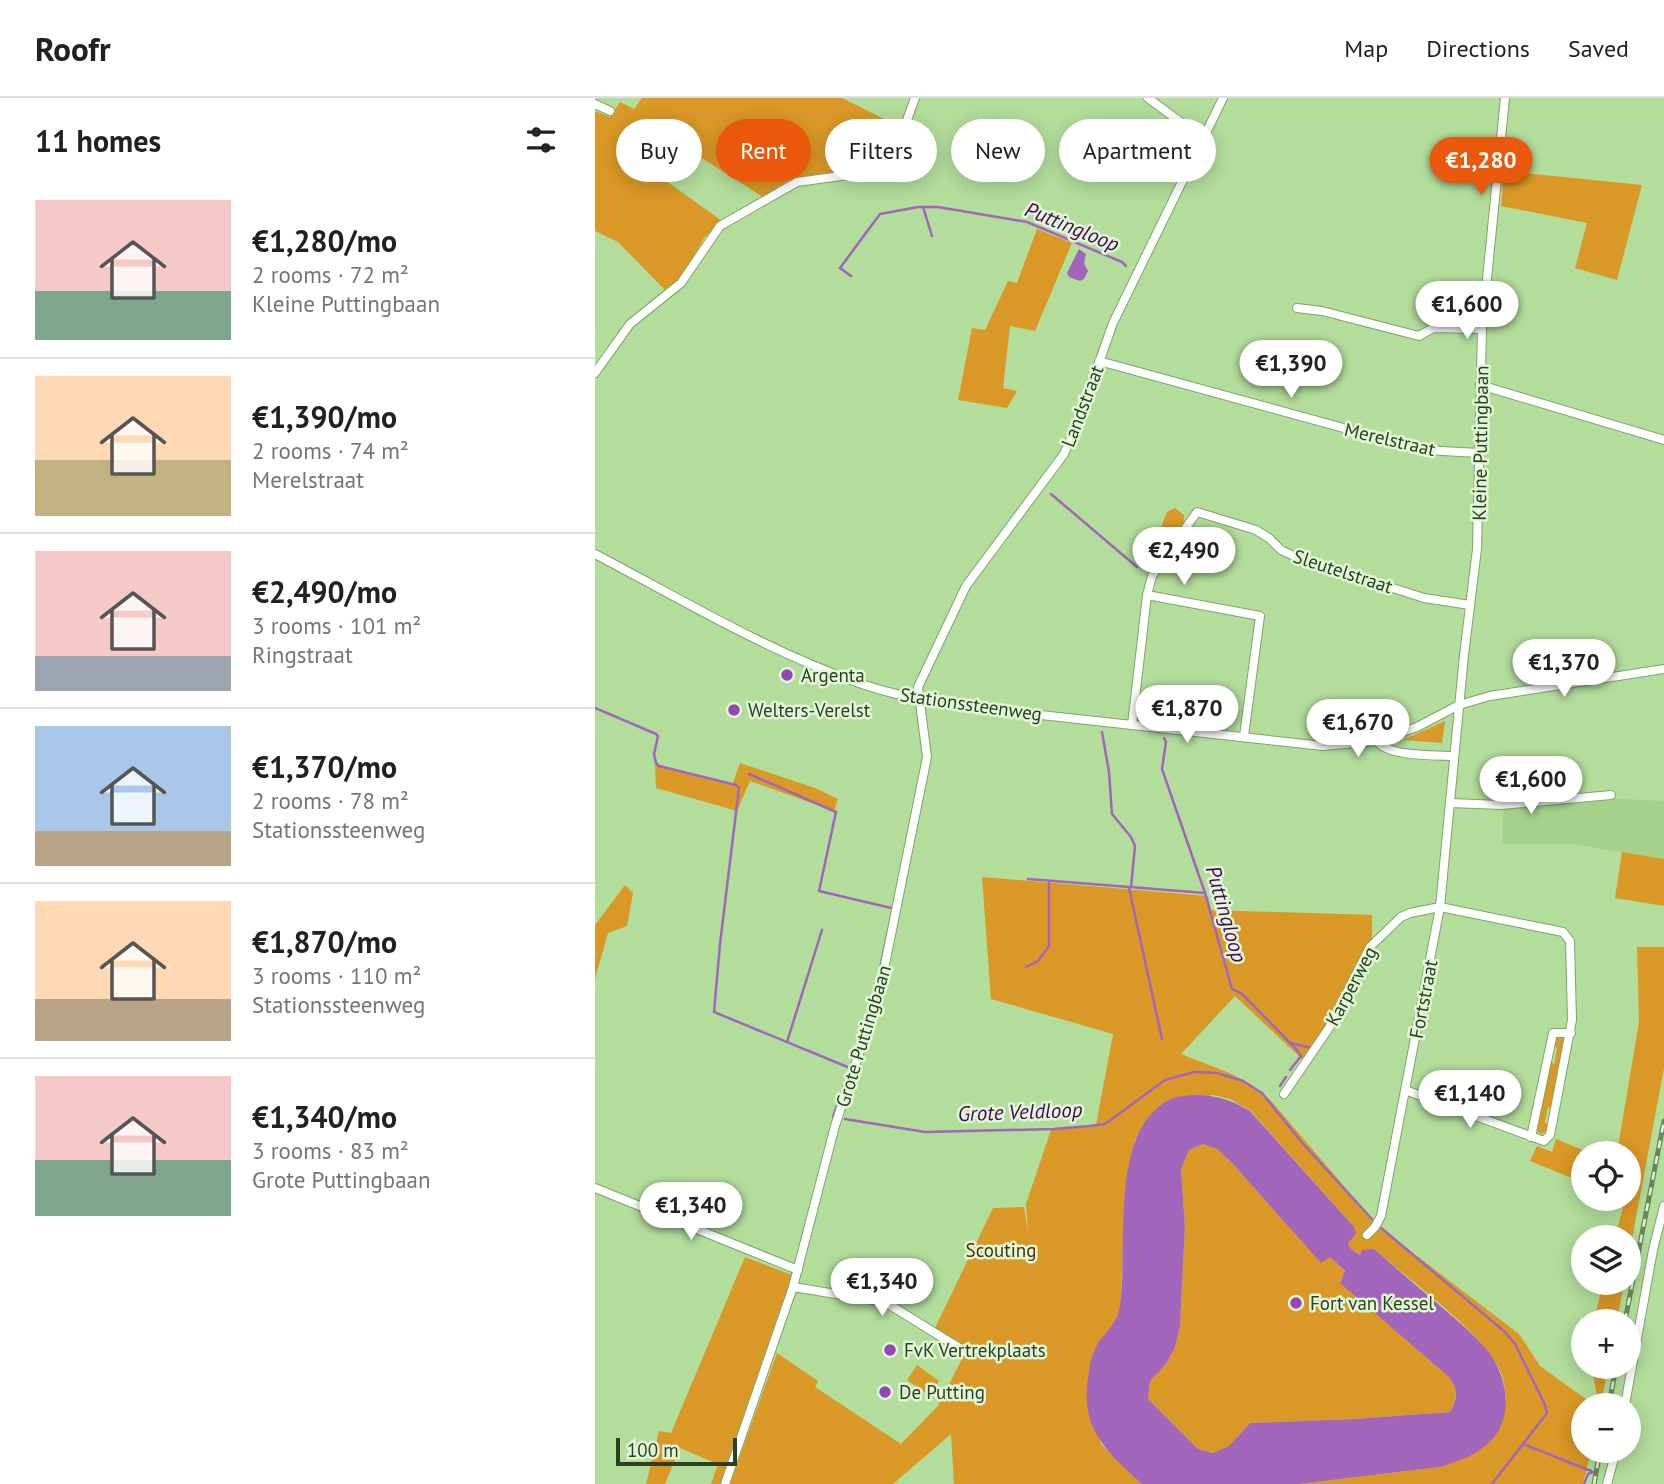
<!DOCTYPE html>
<html lang="en">
<head>
<meta charset="utf-8">
<style>
	body { margin:0; font-family:"PT Sans",sans-serif; background:#f2f2f2; color:#202124; height:100vh; display:flex; flex-direction:column; font-size:26px; white-space:nowrap }
	* { box-sizing:border-box; margin:0 }
	p { font-size:23px; color:#757577 }
	.icon { flex:none; width:38px; height:38px; fill:none; stroke:currentColor; stroke-width:2; stroke-linecap:round; stroke-linejoin:round }
	.map { position:relative; flex:1; overflow:hidden }
	.drawer { display:flex; flex-direction:column; background:#fff; width:595px }
	.drawer>* { flex:none }
	.hud { position:absolute; left:21px; top:21px; width:665px; height:63px; display:flex; gap:14px }
	.controls { position:absolute; left:976px; top:1043px; display:grid; gap:14px }
	.controls a { display:grid; place-items:center; width:70px; height:70px; border-radius:50%; background:#fff; box-shadow:0 4px 18px #0003; font-size:35px }
	.scale { position:absolute; left:21px; bottom:18px; width:121px; box-sizing:border-box; padding-left:7px; border:4px solid #2d3e23; border-top:0; font-size:19px; line-height:24px; white-space:nowrap; color:#2d3e23; -webkit-text-stroke:5px #e1f7d6; paint-order:stroke }
	.price { position:absolute; translate:-50% -60px; padding:0 16px; border-radius:24px; background:#fff; color:#222; font-size:23px; line-height:46px; filter:drop-shadow(0 2px 4px #0008) }
	.price::after { content:''; position:absolute; left:50%; top:42px; width:21px; height:16px; margin-left:-10px; background:inherit; clip-path:polygon(0 0,100% 0,50% 100%) }
	.price.active { background:#ea580c; color:#fff }
	ul { padding:0; list-style:none }
	li { display:flex; align-items:center; gap:21px; height:175px; padding:0 35px }
	li+li { border-top:2px solid #e0e0e0 }
	li span { display:grid; place-items:center; flex:none; width:196px; height:140px; border-radius:0px; color:#555 }
	li>.icon { margin-inline-start:auto }
	span .icon { width:84px; height:84px; fill:#fffc; stroke-width:1 }
	li b { font-size:30px }
	h2 { display:flex; justify-content:space-between; align-items:center; height:84px; padding:0 35px; font-size:30px }
	.chip { padding:0 24px; border-radius:32px; background:#fff; box-shadow:0 4px 18px #0003; font-size:24px; line-height:63px }
	.chip.active { background:#ea580c; color:#fff }
	header { display:flex; align-items:center; gap:42px; box-sizing:border-box; height:98px; padding:0 35px; background:#fff; border-bottom:2px solid #e0e0e0 }
	header strong { font-size:33px }
	nav { display:flex; gap:38px; margin-inline-start:auto; font-size:24px }
	main { display:flex; flex:1; min-height:0 }
	.map>svg:first-child { display:block }
</style>
</head>
<body>
<header>
<strong>Roofr</strong>
<nav><a>Map</a><a>Directions</a><a>Saved</a></nav>
</header>
<main>
<section class="drawer">
<h2>11 homes<svg class="icon" aria-label="filters" viewBox="0 0 24 24"><path d="M4 7h16M4 17h16"/><circle cx="9" cy="7" r="2"/><circle cx="15" cy="17" r="2"/></svg></h2>
<ul>
<li><span style="background:linear-gradient(#f6c9c9 65%,#7fa58c 0)"><svg class="icon" aria-label="home" viewBox="0 0 24 24"><path d="M3 11l9-7 9 7M6 9v11h12V9"/></svg></span><div><b>€1,280/mo</b><p>2 rooms · 72 m²</p><p>Kleine Puttingbaan</p></div></li>
<li><span style="background:linear-gradient(#ffd9b3 60%,#c2b280 0)"><svg class="icon" aria-label="home" viewBox="0 0 24 24"><path d="M3 11l9-7 9 7M6 9v11h12V9"/></svg></span><div><b>€1,390/mo</b><p>2 rooms · 74 m²</p><p>Merelstraat</p></div></li>
<li><span style="background:linear-gradient(#f6c9c9 75%,#9aa5b1 0)"><svg class="icon" aria-label="home" viewBox="0 0 24 24"><path d="M3 11l9-7 9 7M6 9v11h12V9"/></svg></span><div><b>€2,490/mo</b><p>3 rooms · 101 m²</p><p>Ringstraat</p></div></li>
<li><span style="background:linear-gradient(#a9c7e8 75%,#b9a48a 0)"><svg class="icon" aria-label="home" viewBox="0 0 24 24"><path d="M3 11l9-7 9 7M6 9v11h12V9"/></svg></span><div><b>€1,370/mo</b><p>2 rooms · 78 m²</p><p>Stationssteenweg</p></div></li>
<li><span style="background:linear-gradient(#ffd9b3 70%,#b9a48a 0)"><svg class="icon" aria-label="home" viewBox="0 0 24 24"><path d="M3 11l9-7 9 7M6 9v11h12V9"/></svg></span><div><b>€1,870/mo</b><p>3 rooms · 110 m²</p><p>Stationssteenweg</p></div></li>
<li><span style="background:linear-gradient(#f6c9c9 60%,#7fa58c 0)"><svg class="icon" aria-label="home" viewBox="0 0 24 24"><path d="M3 11l9-7 9 7M6 9v11h12V9"/></svg></span><div><b>€1,340/mo</b><p>3 rooms · 83 m²</p><p>Grote Puttingbaan</p></div></li>
</ul>
</section>
<div class="map">
<svg width="1069" height="1386" viewBox="0 0 1069 1386">
	<rect width="100%" height="100%" fill="#b2dd9b"/>
	<polygon fill="#a4d28b" points="1008,700 1069,703 1069,761 977,746 907,746 909,709"/>
	<g fill="#da9826">
		<polygon points="47,0 247,0 305,29 294,60 289,67 211,78 194,82 168,99 72,38 49,67 127,123 109,140 88,176 72,194 23,144 0,133 0,13 15,19 25,4 39,11"/>
		<polygon points="909,73 1047,87 1022,182 980,170 992,125 906,108"/>
		<polygon points="442,131 477,145 440,233 415,228 408,290 422,293 412,310 363,302 377,230 390,232 413,183 422,185"/>
		<polygon points="580,410 589,417 589,426 556,472 552,465 572,414"/>
		<polygon points="850,623 847,645 807,642 810,641"/>
		<polygon points="145,665 220,690 243,701 239,713 155,683 142,713 61,690 60,666 137,687"/>
		<polygon points="1027,754 1069,761 1069,808 1020,800"/>
		<path d="M387,779L613,798L616,812L777,817V842L758,872L740,912L709,963L640,898L586,956C622,971 649,976 677,1004L784,1129L924,1236L945,1268L999,1307H989V1353H996L988,1386H704L845,1369L911,1302C910,1291 909,1280 904,1271C886,1233 812,1180 779,1151L767,1154L765,1157L756,1151L753,1144L759,1129L656,1013L635,1001L618,997L566,1007L547,1030L540,1042L529,1111L526,1206L521,1224L502,1248L495,1279L506,1346L547,1386H359L356,1336L298,1386H135L182,1255L223,1283L220,1289L306,1346L343,1308L372,1251L340,1230L398,1110L429,1109L433,1135L431,1106L456,1032L501,1027L518,936L396,901Z"/>
		<polygon points="30,787 38,795 32,828 13,835 0,881 0,827"/>
		<polygon points="1042,849 1069,849 1069,970 1034,1157 1034,1139 1020,1139 1030,1102 1028,1101 1034,1101 1034,1055 1022,1055 1044,924"/>
		<polygon points="961,939 970,939 959,1012 953,1009 950,1024 955,1031 947,1036 943,1034 941,1028 954,963 959,966 962,951 958,944"/>
		<polygon points="961,1041 995,1055 989,1055 989,1085 935,1063 942,1048 957,1054"/>
		<path d="M608,1046L622,1051L638,1066L726,1164L735,1158L750,1174L745,1184L854,1279C863,1292 862,1300 855,1314L759,1321L655,1325L634,1348L618,1355L603,1351L553,1301L555,1283L571,1266L580,1249L585,1228L590,1129L586,1071L594,1052Z"/>
		<polygon points="150,1159 197,1177 125,1386 116,1386 123,1366 85,1350 70,1386 51,1386 64,1333 76,1335"/>
		<polygon points="1008,1185 1029,1185 1022,1223 1001,1223 1002,1210"/>
		<polygon points="322,1267 344,1283 334,1297 312,1282"/>
		<polygon points="999,1269 1013,1269 1006,1307 1004,1307 999,1282"/>
	</g>
	<g fill="#a265bc" fill-rule="evenodd">
		<polygon points="484,151 491,156 489,166 493,173 489,181 485,183 474,179 472,175"/>
		<path d="M599,997C622,997 636,1002 655,1013L759,1129L761,1136L753,1145L756,1151L765,1157L767,1152L779,1151C802,1171 825,1191 849,1211C865,1225 883,1240 895,1256C915,1285 919,1326 889,1349C876,1359 861,1364 845,1369L704,1386H547C523,1364 494,1340 492,1305C491,1289 494,1261 502,1247C511,1233 523,1225 525,1207C534,1149 512,1029 578,1000C585,998 592,998 599,997ZM608,1046L622,1051L638,1066L726,1165L735,1159L750,1173L745,1185L854,1279C863,1292 863,1300 855,1314L759,1321L655,1325L634,1348L618,1355L603,1351L553,1301L555,1283L571,1266L580,1249L585,1228L590,1129L586,1071L594,1052Z"/>
	</g>
	<g fill="none" stroke-linecap="round" stroke-linejoin="round">
		<g stroke="#a265bc" stroke-width="2.5">
			<polyline points="328,109 337,138"/>
			<polyline points="256,178 245,170 285,116 323,109 343,109 432,124 527,164 531,168"/>
			<polyline points="456,396 542,469"/>
			<polyline points="0,610 61,636 63,638 59,656 61,665 64,668 141,687 144,690 125,846 119,914 255,970 256,968"/>
			<polyline points="507,634 514,674 517,716 536,739 540,748 536,789"/>
			<polyline points="569,640 571,644 567,671 610,795 637,891 646,895 702,952 706,958 695,972"/>
			<polyline points="154,676 241,714 224,793 296,810"/>
			<polyline points="433,781 610,795"/>
			<polyline points="534,790 567,941"/>
			<polyline points="431,869 443,863 454,848 454,783"/>
			<polyline points="281,889 293,833"/>
			<polyline points="276,905 279,895"/>
			<polyline points="192,944 227,832"/>
			<polyline points="696,945 716,950"/>
			<polyline points="685,988 691,979"/>
			<polyline points="238,1019 252,979"/>
			<polyline points="250,1021 330,1034 459,1031 494,1028 510,1026 570,982 599,974 622,975 648,983 667,995 709,1047 777,1121"/>
			<polyline points="785,1129 910,1234 920,1246 950,1307 952,1315 897,1386"/>
			<polyline points="928,1346 996,1373"/>
			<polyline points="989,1386 993,1376 998,1374"/>
		</g>
		<defs>
			<g id="minor">
				<polyline points="553,0 607,40"/>
				<polyline points="0,6 15,13"/>
				<polyline points="702,210 727,213 824,238 838,230 887,231"/>
				<polyline points="504,263 829,352 884,355"/>
				<polyline points="0,275 35,226 86,185 125,128 202,84 290,72 295,69 320,0"/>
				<polyline points="885,287 1069,342"/>
				<path d="M0,456C86,501 172,553 264,585C291,595 319,600 347,606L728,648L782,643L822,629L864,607L895,598L1069,571"/>
				<polyline points="552,497 557,478 602,414 661,432 674,440 686,452 701,459 829,500 875,507"/>
				<polyline points="537,627 552,497 665,518 649,638"/>
				<path d="M782,643C793,659 840,657 859,658"/>
				<polyline points="855,705 906,707 1016,697"/>
				<polyline points="689,996 734,930 775,849 806,819 815,815 845,809 968,834 975,843 977,922 955,1037 949,1043 810,992"/>
				<polyline points="936,1039 958,935 976,935"/>
				<polyline points="0,1090 203,1172"/>
				<polyline points="772,1137 780,1129 786,1118 845,809 869,557 882,451 887,231 910,0"/>
				<polyline points="198,1189 290,1204 374,1256"/>
				<polyline points="1030,1307 1058,1152 1069,1108"/>
				<polyline points="130,1386 198,1189 240,1028 285,891 332,659 323,589 371,488 469,356 483,324 518,225 628,0"/>
				<polyline points="1012,1386 1021,1353"/>
			</g>
		</defs>
		<use href="#minor" stroke="#7ca667" stroke-width="10"/>
		<use href="#minor" stroke="#fff" stroke-width="8"/>
		<defs>
			<g id="rail">
				<polyline points="1030,1223 1069,1023"/>
				<polyline points="1014,1307 1021,1269"/>
				<polyline points="999,1386 1005,1353"/>
			</g>
		</defs>
		<use href="#rail" stroke="#6a875a" stroke-width="5"/>
		<use href="#rail" stroke="#e1f7d6" stroke-width="2.5" stroke-dasharray="8" stroke-linecap="butt"/>
	</g>
	<g fill="#9645b5" stroke="#e1f7d6" stroke-width="2.5">
		<circle cx="192" cy="577" r="7"/>
		<circle cx="139" cy="612" r="7"/>
		<circle cx="701" cy="1205" r="7"/>
		<circle cx="295" cy="1252" r="7"/>
		<circle cx="290" cy="1294" r="7"/>
	</g>
	<g text-anchor="middle" stroke-width="5" stroke-linejoin="round" paint-order="stroke">
		<g font-size="19" fill="#2d3e23" stroke="#e1f7d6">
			<text transform="translate(487 308) rotate(-69)" y="7">Landstraat</text>
			<text transform="translate(795 341) rotate(13)" y="7">Merelstraat</text>
			<text transform="translate(885 345) rotate(-89)" y="7">Kleine Puttingbaan</text>
			<text transform="translate(748 473) rotate(18)" y="7">Sleutelstraat</text>
			<text transform="translate(376 606) rotate(8)" y="7">Stationssteenweg</text>
			<text transform="translate(756 888) rotate(-62)" y="7">Karperweg</text>
			<text transform="translate(828 901) rotate(-79)" y="7">Fortstraat</text>
			<text transform="translate(268 938) rotate(-73)" y="7">Grote Puttingbaan</text>
		</g>
		<g font-size="19" fill="#2d3e23" stroke="#e1f7d6" text-anchor="start">
			<text x="206" y="584">Argenta</text>
			<text x="153" y="619">Welters-Verelst</text>
			<text x="715" y="1212">Fort van Kessel</text>
			<text x="309" y="1259">FvK Vertrekplaats</text>
			<text x="304" y="1301">De Putting</text>
		</g>
		<g font-size="19" fill="#4b3001" stroke="#e1f7d6">
			<text x="406" y="1159">Scouting</text>
		</g>
		<g font-size="21" font-style="italic" fill="#47075c" stroke="#e1f7d6">
			<text transform="translate(477 129) rotate(22)" y="7">Puttingloop</text>
			<text transform="translate(631 816) rotate(74)" y="7">Puttingloop</text>
			<text transform="translate(425 1014) rotate(-2)" y="7">Grote Veldloop</text>
		</g>
	</g>
</svg>
<div class="controls">
<a><svg class="icon" aria-label="locate" viewBox="0 0 24 24"><circle cx="12" cy="12" r="6"/><path d="M12 2v4M12 18v4M2 12h4M18 12h4"/></svg></a>
<a><svg class="icon" aria-label="layers" viewBox="0 0 24 24"><path d="M12 4l9 5-9 5-9-5zM3 14l9 5 9-5"/></svg></a>
<a>+</a>
<a>−</a>
</div>
<div class="scale">100 m</div>
<b class="price active" style="left:886px;top:99px">€1,280</b>
<b class="price" style="left:872px;top:243px">€1,600</b>
<b class="price" style="left:696px;top:302px">€1,390</b>
<b class="price" style="left:589px;top:489px">€2,490</b>
<b class="price" style="left:969px;top:601px">€1,370</b>
<b class="price" style="left:592px;top:647px">€1,870</b>
<b class="price" style="left:763px;top:661px">€1,670</b>
<b class="price" style="left:936px;top:718px">€1,600</b>
<b class="price" style="left:875px;top:1032px">€1,140</b>
<b class="price" style="left:96px;top:1144px">€1,340</b>
<b class="price" style="left:287px;top:1220px">€1,340</b>
<div class="hud">
<a class="chip">Buy</a>
<a class="chip active">Rent</a>
<a class="chip">Filters</a>
<a class="chip">New</a>
<a class="chip">Apartment</a>
</div>
</div>
</main>
</body>
</html>
